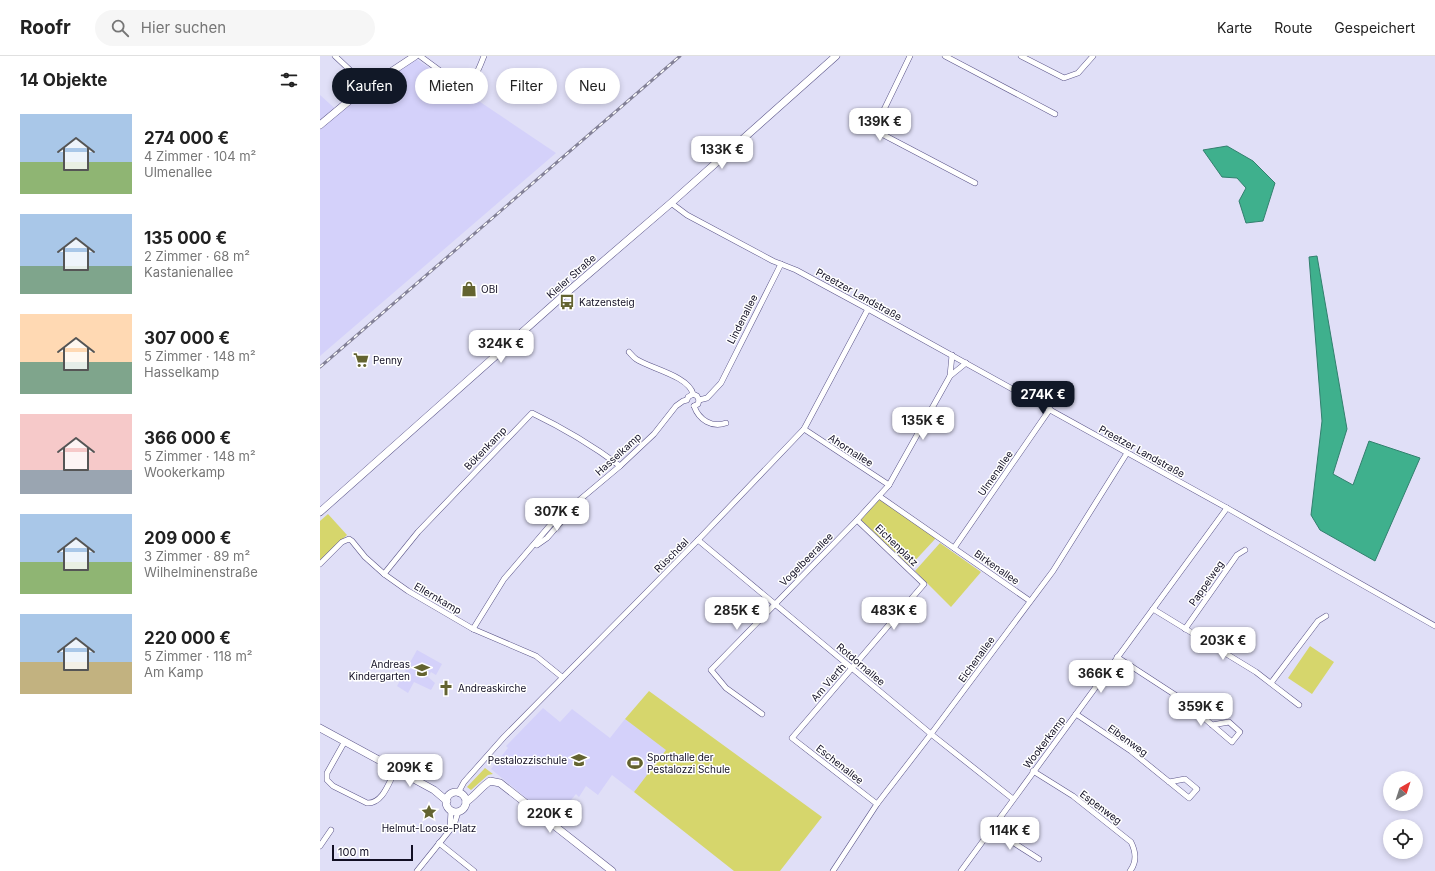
<!DOCTYPE html>
<html lang="de">
<head>
<meta charset="utf-8">
<style>
	body { margin:0; font-family:Inter,sans-serif; background:#f6f6f6; color:#222; height:100vh; display:flex; flex-direction:column; font-size:15px; white-space:nowrap }
	* { box-sizing:border-box; margin:0 }
	p { font-size:13px; color:#767676 }
	.icon { flex:none; width:22px; height:22px; fill:none; stroke:currentColor; stroke-width:2; stroke-linecap:round; stroke-linejoin:round }
	.map { position:relative; flex:1; overflow:hidden }
	.side { display:flex; flex-direction:column; background:#fff; width:320px }
	.side>* { flex:none }
	.top-card { position:absolute; left:12px; top:12px; width:380px; height:36px; display:flex; gap:8px }
	.needle { width:26px; rotate:39deg }
	.controls { position:absolute; left:1063px; top:715px; display:grid; gap:8px }
	.controls a { display:grid; place-items:center; width:40px; height:40px; border-radius:50%; background:#fff; box-shadow:0 2px 6px #0003; font-size:20px }
	.scale { position:absolute; left:12px; bottom:10px; width:81px; box-sizing:border-box; padding-left:4px; border:2px solid #120f24; border-top:0; font-size:11px; line-height:14px; white-space:nowrap; color:#120f24; -webkit-text-stroke:3px #fff; paint-order:stroke }
	.price { position:absolute; translate:-50% -34px; padding:0 9px; border-radius:8px; background:#fff; color:#222; font-size:13px; line-height:26px; filter:drop-shadow(0 1px 2px #0008) }
	.price::after { content:''; position:absolute; left:50%; top:24px; width:12px; height:9px; margin-left:-6px; background:inherit; clip-path:polygon(0 0,100% 0,50% 100%) }
	.price.active { background:#111827; color:#fff }
	ul { padding:0; list-style:none }
	li { display:flex; align-items:center; gap:12px; height:100px; padding:0 20px }
	li span { display:grid; place-items:center; flex:none; width:112px; height:80px; border-radius:0px; color:#555 }
	li>.icon { margin-inline-start:auto }
	span .icon { width:48px; height:48px; fill:#fffc; stroke-width:1 }
	li b { font-size:17px }
	h2 { display:flex; justify-content:space-between; align-items:center; height:48px; padding:0 20px; font-size:17px }
	.chip { padding:0 14px; border-radius:18px; background:#fff; box-shadow:0 2px 6px #0003; font-size:14px; line-height:36px }
	.chip.active { background:#111827; color:#fff }
	header { display:flex; align-items:center; gap:24px; box-sizing:border-box; height:56px; padding:0 20px; background:#fff; border-bottom:1px solid #e0e0e0 }
	header strong { font-size:19px }
	nav { display:flex; gap:22px; margin-inline-start:auto; font-size:14px }
	.search { width:280px; height:36px; background:#f6f6f6; display:flex; align-items:center; gap:10px; box-sizing:border-box; padding:0 14px; border-radius:22px; color:#767676; font-size:15px }
	main { display:flex; flex:1; min-height:0 }
	.map>svg:first-child { display:block }
</style>
</head>
<body>
<header>
<strong>Roofr</strong>
<div class="search"><svg class="icon" aria-label="search" viewBox="0 0 24 24"><circle cx="10" cy="10" r="6"/><path d="M15 15l6 6"/></svg>Hier suchen</div>
<nav><a>Karte</a><a>Route</a><a>Gespeichert</a></nav>
</header>
<main>
<section class="side">
<h2>14 Objekte<svg class="icon" aria-label="filters" viewBox="0 0 24 24"><path d="M4 7h16M4 17h16"/><circle cx="9" cy="7" r="2"/><circle cx="15" cy="17" r="2"/></svg></h2>
<ul>
<li><span style="background:linear-gradient(#a9c7e8 60%,#8fb573 0)"><svg class="icon" aria-label="home" viewBox="0 0 24 24"><path d="M3 11l9-7 9 7M6 9v11h12V9"/></svg></span><div><b>274 000 €</b><p>4 Zimmer · 104 m²</p><p>Ulmenallee</p></div></li>
<li><span style="background:linear-gradient(#a9c7e8 65%,#7fa58c 0)"><svg class="icon" aria-label="home" viewBox="0 0 24 24"><path d="M3 11l9-7 9 7M6 9v11h12V9"/></svg></span><div><b>135 000 €</b><p>2 Zimmer · 68 m²</p><p>Kastanienallee</p></div></li>
<li><span style="background:linear-gradient(#ffd9b3 60%,#7fa58c 0)"><svg class="icon" aria-label="home" viewBox="0 0 24 24"><path d="M3 11l9-7 9 7M6 9v11h12V9"/></svg></span><div><b>307 000 €</b><p>5 Zimmer · 148 m²</p><p>Hasselkamp</p></div></li>
<li><span style="background:linear-gradient(#f6c9c9 70%,#9aa5b1 0)"><svg class="icon" aria-label="home" viewBox="0 0 24 24"><path d="M3 11l9-7 9 7M6 9v11h12V9"/></svg></span><div><b>366 000 €</b><p>5 Zimmer · 148 m²</p><p>Wookerkamp</p></div></li>
<li><span style="background:linear-gradient(#a9c7e8 60%,#8fb573 0)"><svg class="icon" aria-label="home" viewBox="0 0 24 24"><path d="M3 11l9-7 9 7M6 9v11h12V9"/></svg></span><div><b>209 000 €</b><p>3 Zimmer · 89 m²</p><p>Wilhelminenstraße</p></div></li>
<li><span style="background:linear-gradient(#a9c7e8 60%,#c2b280 0)"><svg class="icon" aria-label="home" viewBox="0 0 24 24"><path d="M3 11l9-7 9 7M6 9v11h12V9"/></svg></span><div><b>220 000 €</b><p>5 Zimmer · 118 m²</p><p>Am Kamp</p></div></li>
</ul>
</section>
<div class="map">
<svg width="1115" height="815" viewBox="0 0 1115 815">
	<rect width="100%" height="100%" fill="#e0dff7"/>
	<g fill="#d4d1fa">
		<polygon points="96,3 236,97 0,300 0,39 20,57 50,34"/>
		<polygon points="97,594 122,608 116,619 111,616 108,621 115,627 111,634 94,626 88,637 77,630"/>
		<polygon points="223,652 240,666 252,653 290,682 305,663 347,694 314,736 292,719 278,739 266,730 259,741 256,738 234,765 171,713 188,692 186,690"/>
	</g>
	<g fill="#d6d66c">
		<polygon points="560,443 616,482 590,510 541,464"/>
		<polygon points="8,458 27,479 0,504 0,465"/>
		<polygon points="620,487 661,516 631,551 595,515"/>
		<polygon points="990,590 1014,606 992,638 968,622"/>
		<polygon points="329,635 502,761 460,815 414,815 314,736 346,694 305,663"/>
		<polygon points="165,712 173,718 168,719 151,734 147,731"/>
	</g>
	<g fill="#3fb08d" stroke="#32806e">
		<polygon points="907,90 933,105 955,127 943,165 926,167 919,145 926,132 917,122 902,121 883,94"/>
		<polygon points="997,200 1027,373 1013,418 1033,429 1049,385 1100,402 1055,505 1000,474 991,459 1002,365 989,201"/>
	</g>
	<g fill="none" stroke-linecap="round" stroke-linejoin="round">
		<defs>
			<g id="street">
				<polyline points="15,0 48,31"/>
				<path d="M100,0L142,31C155,26 159,12 164,0"/>
				<polyline points="590,0 557,68 558,76 655,127"/>
				<polyline points="625,0 735,58"/>
				<polyline points="701,0 744,22 758,17 773,0"/>
				<polyline points="351,147 367,159 453,205 476,214 548,253 907,452 1115,570"/>
				<path d="M309,296C311,298 313,301 316,303C329,312 369,320 373,338L377,340L379,344"/>
				<polyline points="630,320 646,307"/>
				<polyline points="374,350 378,348 379,344 387,342 401,327 461,208"/>
				<path d="M374,350C379,364 392,372 406,367"/>
				<polyline points="484,373 569,429"/>
				<polyline points="559,440 710,545"/>
				<polyline points="537,464 604,528 472,682 557,748"/>
				<polyline points="378,484 611,678 693,743"/>
				<polyline points="217,489 227,482 255,450"/>
				<polyline points="634,492 730,353"/>
				<polyline points="0,508 22,486 29,483 32,485 45,501 64,518 88,535 153,573 216,600 242,621"/>
				<path d="M64,518L98,476L212,357C243,372 272,389 300,410"/>
				<polyline points="833,553 936,616 979,649"/>
				<polyline points="153,573 184,523 232,467 300,410 334,378 356,350 363,345 367,344 368,341 373,338"/>
				<polyline points="865,573 917,499 925,494"/>
				<polyline points="797,601 863,644 912,686 920,676 909,666 892,669"/>
				<polyline points="951,627 998,565 1006,560"/>
				<polyline points="442,658 406,632 391,614 537,464 569,429 630,320 632,299"/>
				<polyline points="756,658 811,695 869,742 877,733 865,723 849,726"/>
				<path d="M25,685L7,717V724L13,730L47,747C63,748 69,726 76,713"/>
				<path d="M713,715L753,740L811,786C816,796 817,806 810,815"/>
				<polyline points="138,737 144,726 184,681 378,484 484,373 548,253"/>
				<polyline points="130,772 131,755"/>
				<polyline points="672,773 719,803"/>
				<polyline points="119,787 154,815"/>
				<polyline points="0,790 11,774"/>
				<polyline points="97,815 134,769 138,756"/>
				<polyline points="513,815 557,748 611,678 733,515 807,397"/>
				<polyline points="641,815 907,452"/>
			</g>
			<g id="secondary">
				<polyline points="0,69 36,39 95,0"/>
				<polyline points="0,456 244,239 351,147 516,0"/>
				<polyline points="0,672 114,734 127,745"/>
				<circle cx="136" cy="746" r="10"/>
				<path d="M146,746C155,740 161,731 170,725L180,727L292,815"/>
			</g>
		</defs>
		<use href="#street" stroke="#5b5589" stroke-width="6"/>
		<use href="#secondary" stroke="#5b5589" stroke-width="8"/>
		<use href="#street" stroke="#fff" stroke-width="5"/>
		<use href="#secondary" stroke="#fff" stroke-width="7"/>
		<defs>
			<polyline id="rail" points="0,311 360,0"/>
		</defs>
		<use href="#rail" stroke="#838197" stroke-width="3"/>
		<use href="#rail" stroke="#fff" stroke-width="1.5" stroke-dasharray="4.5" stroke-linecap="butt"/>
	</g>
	<defs>
		<symbol id="shop-bare" viewBox="-9 -9 18 18"><path d="M-5-2.5h2.3a2.7 3.5 0 0 1 5.4 0H5L5.5 6h-11ZM-1.5-2.5h3a1.5 2.3 0 0 0-3 0Z" fill="#636330" stroke="#fff" stroke-width="2.5" paint-order="stroke"/></symbol>
		<symbol id="bus-bare" viewBox="-9 -9 18 18"><path d="M-5-6H5V4H4V6H2V4H-2V6H-4V4H-5ZM-3.5-4V0h7V-4ZM-3.5 1.2v1.5H-2V1.2ZM2 1.2v1.5H3.5V1.2Z" fill="#636330" stroke="#fff" stroke-width="2.5" paint-order="stroke"/></symbol>
		<symbol id="supermarket-bare" viewBox="-9 -9 18 18"><path d="M-6-5.5h2.5l.6 2H6L4.5 2H-2.5L-4.4-4H-6ZM-1.5 3.2a1.3 1.3 0 1 0 .1 0ZM3 3.2a1.3 1.3 0 1 0 .1 0Z" fill="#636330" stroke="#fff" stroke-width="2.5" paint-order="stroke"/></symbol>
		<symbol id="school-bare" viewBox="-9 -9 18 18"><path d="M0-5L7-2L0 1L-7-2ZM-4 1L0 2.5L4 1V4Q0 6-4 4Z" fill="#636330" stroke="#fff" stroke-width="2.5" paint-order="stroke"/></symbol>
		<symbol id="church-bare" viewBox="-9 -9 18 18"><path d="M-1.2-6h2.4v3.5h3.3v2.4h-3.3V6h-2.4V-.1h-3.3v-2.4h3.3Z" fill="#636330" stroke="#fff" stroke-width="2.5" paint-order="stroke"/></symbol>
		<symbol id="stadium-bare" viewBox="-9 -9 18 18"><path d="M0-5a6.5 5 0 1 0 0 10a6.5 5 0 1 0 0-10ZM-3.5-1.8h7v3.6h-7Z" fill="#636330" stroke="#fff" stroke-width="2.5" paint-order="stroke"/></symbol>
		<symbol id="sight-bare" viewBox="-9 -9 18 18"><path d="M0-6L1.8-2.2L6-1.7L2.9 1.2L3.7 5.4L0 3.3L-3.7 5.4L-2.9 1.2L-6-1.7L-1.8-2.2Z" fill="#636330" stroke="#fff" stroke-width="2.5" paint-order="stroke"/></symbol>
	</defs>
	<g fill-rule="evenodd">
		<use href="#shop-bare" x="138" y="222" width="22" height="22"/>
		<use href="#bus-bare" x="236" y="235" width="22" height="22"/>
		<use href="#supermarket-bare" x="30" y="293" width="22" height="22"/>
		<use href="#school-bare" x="91" y="603" width="22" height="22"/>
		<use href="#church-bare" x="115" y="621" width="22" height="22"/>
		<use href="#school-bare" x="248" y="693" width="22" height="22"/>
		<use href="#stadium-bare" x="304" y="696" width="22" height="22"/>
		<use href="#sight-bare" x="98" y="745" width="22" height="22"/>
	</g>
	<g text-anchor="middle" stroke-width="3" stroke-linejoin="round" paint-order="stroke">
		<g font-size="10" fill="#120f24" stroke="#fff">
			<text transform="translate(251 220) rotate(-41)" y="4">Kieler Straße</text>
			<text transform="translate(539 238) rotate(29)" y="4">Preetzer Landstraße</text>
			<text transform="translate(422 263) rotate(-63)" y="4">Lindenallee</text>
			<text transform="translate(165 392) rotate(-46)" y="4">Bökenkamp</text>
			<text transform="translate(531 394) rotate(33)" y="4">Ahornallee</text>
			<text transform="translate(822 395) rotate(29)" y="4">Preetzer Landstraße</text>
			<text transform="translate(298 398) rotate(-42)" y="4">Hasselkamp</text>
			<text transform="translate(675 417) rotate(-55)" y="4">Ulmenallee</text>
			<text transform="translate(577 489) rotate(44)" y="4">Eichenplatz</text>
			<text transform="translate(351 499) rotate(-45)" y="4">Rüschdal</text>
			<text transform="translate(486 503) rotate(-45)" y="4">Vogelbeerallee</text>
			<text transform="translate(677 511) rotate(35)" y="4">Birkenallee</text>
			<text transform="translate(886 527) rotate(-55)" y="4">Pappelweg</text>
			<text transform="translate(118 542) rotate(30)" y="4">Ellernkamp</text>
			<text transform="translate(656 603) rotate(-54)" y="4">Eichenallee</text>
			<text transform="translate(541 608) rotate(40)" y="4">Rotdornallee</text>
			<text transform="translate(508 626) rotate(-49)" y="4">Am Vierth</text>
			<text transform="translate(808 684) rotate(36)" y="4">Eibenweg</text>
			<text transform="translate(724 686) rotate(-53)" y="4">Wookerkamp</text>
			<text transform="translate(520 708) rotate(38)" y="4">Eschenallee</text>
			<text transform="translate(781 751) rotate(37)" y="4">Espenweg</text>
		</g>
		<g font-size="10" fill="#120f24" stroke="#fff" text-anchor="start">
			<text x="161" y="237">OBI</text>
			<text x="259" y="250">Katzensteig</text>
			<text x="53" y="308">Penny</text>
			<text x="90" y="612" text-anchor="end">Andreas<tspan x="90" dy="12">Kindergarten</tspan></text>
			<text x="138" y="636">Andreaskirche</text>
			<text x="327" y="705">Sporthalle der<tspan x="327" dy="12">Pestalozzi Schule</tspan></text>
			<text x="247" y="708" text-anchor="end">Pestalozzischule</text>
			<text x="109" y="776" text-anchor="middle">Helmut-Loose-Platz</text>
		</g>
	</g>
</svg>
<div class="controls">
<a><svg class="needle" viewBox="-14 -14 28 28"><path d="M0-13l5 13h-10z" fill="#e53935"/><path d="M0 13l5-13h-10z" fill="#767676"/></svg></a>
<a><svg class="icon" aria-label="locate" viewBox="0 0 24 24"><circle cx="12" cy="12" r="6"/><path d="M12 2v4M12 18v4M2 12h4M18 12h4"/></svg></a>
</div>
<div class="scale">100 m</div>
<b class="price" style="left:560px;top:86px">139K €</b>
<b class="price" style="left:402px;top:114px">133K €</b>
<b class="price" style="left:181px;top:308px">324K €</b>
<b class="price active" style="left:723px;top:359px">274K €</b>
<b class="price" style="left:603px;top:385px">135K €</b>
<b class="price" style="left:237px;top:476px">307K €</b>
<b class="price" style="left:417px;top:575px">285K €</b>
<b class="price" style="left:574px;top:575px">483K €</b>
<b class="price" style="left:903px;top:605px">203K €</b>
<b class="price" style="left:781px;top:638px">366K €</b>
<b class="price" style="left:881px;top:671px">359K €</b>
<b class="price" style="left:90px;top:732px">209K €</b>
<b class="price" style="left:230px;top:778px">220K €</b>
<b class="price" style="left:690px;top:795px">114K €</b>
<div class="top-card">
<a class="chip active">Kaufen</a>
<a class="chip">Mieten</a>
<a class="chip">Filter</a>
<a class="chip">Neu</a>
</div>
</div>
</main>
</body>
</html>
